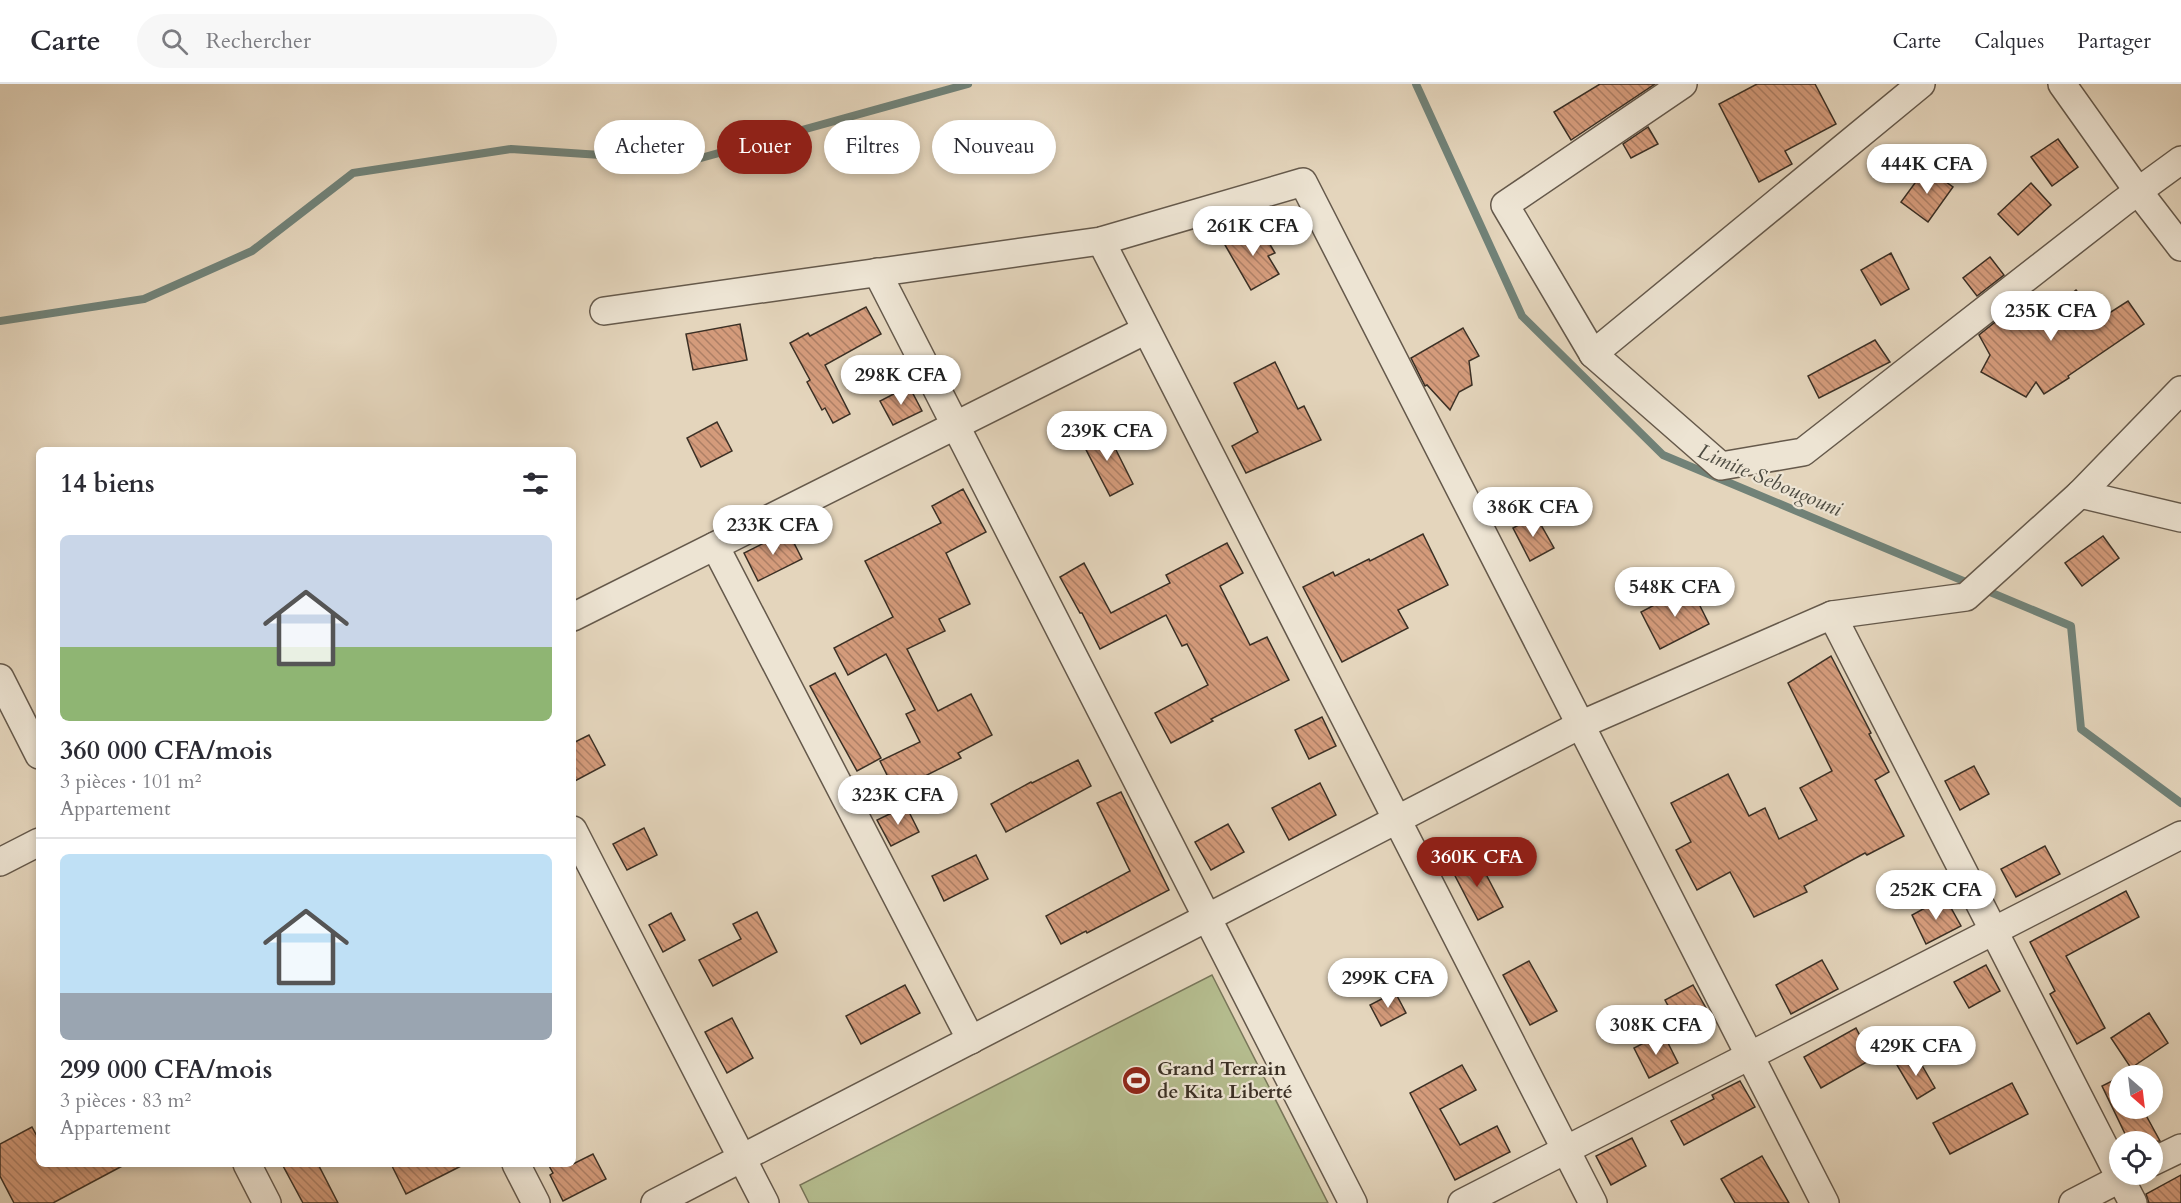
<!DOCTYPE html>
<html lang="fr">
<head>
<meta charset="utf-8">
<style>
	body { margin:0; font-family:Cardo,serif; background:#f7f7f7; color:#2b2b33; height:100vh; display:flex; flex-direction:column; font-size:22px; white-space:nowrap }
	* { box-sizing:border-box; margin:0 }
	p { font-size:20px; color:#7c7c81 }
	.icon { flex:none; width:33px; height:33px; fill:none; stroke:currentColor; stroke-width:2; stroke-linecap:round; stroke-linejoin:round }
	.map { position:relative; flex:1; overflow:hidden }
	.details { position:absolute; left:36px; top:363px; width:540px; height:720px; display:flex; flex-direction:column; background:#fff; border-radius:9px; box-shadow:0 3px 9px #0003 }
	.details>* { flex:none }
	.top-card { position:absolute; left:594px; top:36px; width:570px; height:54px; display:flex; gap:12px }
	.needle { width:39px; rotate:152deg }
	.buttons { position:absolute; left:2109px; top:981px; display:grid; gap:12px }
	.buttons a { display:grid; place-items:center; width:54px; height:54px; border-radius:50%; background:#fff; box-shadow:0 3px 9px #0003; font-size:30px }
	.price { position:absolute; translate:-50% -51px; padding:0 14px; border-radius:21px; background:#fff; color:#222; font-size:20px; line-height:39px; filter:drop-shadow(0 2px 3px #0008) }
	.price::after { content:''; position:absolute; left:50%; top:36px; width:18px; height:14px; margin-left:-9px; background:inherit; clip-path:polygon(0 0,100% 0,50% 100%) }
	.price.current { background:#8f2418; color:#fff }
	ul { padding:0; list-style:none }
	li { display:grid; align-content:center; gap:12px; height:318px; padding:0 24px }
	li+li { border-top:2px solid #e1e1e2 }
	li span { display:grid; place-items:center; height:186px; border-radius:9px; color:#555 }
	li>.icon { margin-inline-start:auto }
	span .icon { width:108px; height:108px; fill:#fffc; stroke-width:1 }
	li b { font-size:26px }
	h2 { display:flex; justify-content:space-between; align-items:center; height:72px; padding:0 24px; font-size:26px }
	.tag { padding:0 21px; border-radius:27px; background:#fff; box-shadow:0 3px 9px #0003; font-size:21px; line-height:54px }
	.tag.current { background:#8f2418; color:#fff }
	header { display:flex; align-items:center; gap:36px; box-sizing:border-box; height:84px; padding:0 30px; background:#fff; border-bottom:2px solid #e1e1e2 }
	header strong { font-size:28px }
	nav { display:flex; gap:33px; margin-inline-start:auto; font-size:21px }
	.search { width:420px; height:54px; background:#f7f7f7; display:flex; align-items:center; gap:15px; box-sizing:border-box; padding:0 21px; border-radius:33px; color:#7c7c81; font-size:22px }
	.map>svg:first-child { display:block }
</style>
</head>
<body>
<header>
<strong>Carte</strong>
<div class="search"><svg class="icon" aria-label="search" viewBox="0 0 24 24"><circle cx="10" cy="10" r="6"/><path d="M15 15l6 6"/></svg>Rechercher</div>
<nav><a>Carte</a><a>Calques</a><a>Partager</a></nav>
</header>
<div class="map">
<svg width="2181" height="1119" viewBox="0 0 2181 1119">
	<defs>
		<pattern id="building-back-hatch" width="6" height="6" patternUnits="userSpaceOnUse" patternTransform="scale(1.5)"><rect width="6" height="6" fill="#d49b7b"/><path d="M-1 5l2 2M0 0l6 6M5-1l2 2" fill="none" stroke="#ad7f65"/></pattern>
	</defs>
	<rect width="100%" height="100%" fill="#e4d5bc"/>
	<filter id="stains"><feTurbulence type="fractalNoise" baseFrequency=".00333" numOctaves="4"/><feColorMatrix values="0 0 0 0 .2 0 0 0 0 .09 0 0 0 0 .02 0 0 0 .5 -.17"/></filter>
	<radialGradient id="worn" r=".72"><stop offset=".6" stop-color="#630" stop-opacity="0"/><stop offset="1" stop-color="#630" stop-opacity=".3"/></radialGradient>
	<polygon fill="#b5bd8f" stroke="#78765a" stroke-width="1.5" points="1212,891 1328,1119 809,1119 800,1101"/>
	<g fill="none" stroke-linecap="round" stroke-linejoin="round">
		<g stroke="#718278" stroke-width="8">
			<polyline points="1416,0 1522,232 1663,371 2071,542 2081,645 2181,719"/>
			<polyline points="0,237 144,215 252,167 353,89 511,65 690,77 968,0"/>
		</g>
	</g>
	<g fill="url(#building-back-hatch)" stroke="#3b3025" stroke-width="1.5">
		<polygon points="1600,0 1655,0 1571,56 1554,28"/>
		<polygon points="1757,0 1815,0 1836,40 1785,67 1792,80 1759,98 1719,20"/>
		<polygon points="1648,43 1658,60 1631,74 1623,60"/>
		<polygon points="2058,55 2078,83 2052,102 2031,73"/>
		<polygon points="1926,84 1953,103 1928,138 1901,118"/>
		<polygon points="2031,99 2051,121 2018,151 1998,130"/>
		<polygon points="1259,142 1275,169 1268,172 1279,190 1251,206 1225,161"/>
		<polygon points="1891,169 1909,205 1881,221 1861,186"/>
		<polygon points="1990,173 2004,191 1977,212 1963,194"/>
		<polygon points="2076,206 2100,235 2128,217 2144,240 2068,292 2069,294 2044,310 2036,298 2026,313 1981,288 1990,271 1979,251 2029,211 2042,234"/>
		<polygon points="866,223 881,250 825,281 850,330 833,339 825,324 822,326 807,298 810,296 790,259 808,249 810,252"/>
		<polygon points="740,240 747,276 693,286 686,250"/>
		<polygon points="1463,244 1479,272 1469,277 1472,301 1459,308 1450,326 1427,301 1425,302 1411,274"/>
		<polygon points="1875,256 1890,278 1819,314 1808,292"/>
		<polygon points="1275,278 1298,325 1304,322 1321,356 1246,389 1232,362 1258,348 1234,299"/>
		<polygon points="909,302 922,327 893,341 880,317"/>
		<polygon points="717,338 732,367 701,383 687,354"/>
		<polygon points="1105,344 1133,400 1110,412 1081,356"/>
		<polygon points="963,405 986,448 946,469 970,520 939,535 945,547 907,565 938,627 971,610 992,651 958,669 961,674 895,707 880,677 920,658 906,630 915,626 886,570 848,591 834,564 893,533 865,477 941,439 932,422"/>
		<polygon points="1536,432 1554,464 1530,477 1513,444"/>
		<polygon points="788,447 802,475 758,497 744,469"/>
		<polygon points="1423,450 1448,501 1398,526 1408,544 1342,578 1303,503 1333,488 1335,492 1369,475 1370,477"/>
		<polygon points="2103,452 2119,474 2082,502 2065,479"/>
		<polygon points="1227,459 1243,489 1220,502 1250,561 1267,553 1289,596 1211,635 1213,637 1171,659 1155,629 1208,601 1187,560 1182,562 1166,531 1100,565 1082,529 1080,529 1060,493 1084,479 1111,529 1170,499 1166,491"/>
		<polygon points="1690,502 1709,540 1660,565 1641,528"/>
		<polygon points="1831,572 1871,649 1869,650 1889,688 1875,696 1904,752 1867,771 1865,769 1804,802 1807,808 1754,833 1730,788 1697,806 1676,766 1691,758 1671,719 1728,690 1749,732 1765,724 1779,755 1817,736 1800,704 1832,687 1788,599"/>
		<polygon points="835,589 881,674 857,687 810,602"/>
		<polygon points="1322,633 1336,662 1309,675 1295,646"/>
		<polygon points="589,651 605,681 573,698 573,659"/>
		<polygon points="1078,676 1091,702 1006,748 991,720 1031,698 1032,699"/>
		<polygon points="1974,682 1989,710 1960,726 1945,697"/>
		<polygon points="1320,699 1336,731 1289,756 1272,724"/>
		<polygon points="1121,708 1169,806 1087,849 1086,847 1061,860 1046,832 1130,787 1097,719"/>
		<polygon points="906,722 919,748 891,762 877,736"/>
		<polygon points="1228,740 1244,768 1211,786 1195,758"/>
		<polygon points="644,744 657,771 627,786 613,760"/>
		<polygon points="2045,762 2060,790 2016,813 2001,785"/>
		<polygon points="976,771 988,795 944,817 932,792"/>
		<polygon points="1476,771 1503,823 1478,836 1452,786"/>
		<polygon points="2126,807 2139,833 2066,872 2105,944 2077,960 2050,910 2055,907 2030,858"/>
		<polygon points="1945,813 1961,842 1926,860 1912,831"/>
		<polygon points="757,828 777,868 713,902 699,876 741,855 733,840"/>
		<polygon points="671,829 685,856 663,868 649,841"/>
		<polygon points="1822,876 1838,905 1791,930 1776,901"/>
		<polygon points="1529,877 1557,927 1530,941 1503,891"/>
		<polygon points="1986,881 2000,907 1969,924 1954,898"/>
		<polygon points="905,901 920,929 861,960 846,932"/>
		<polygon points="1693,901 1710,931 1681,946 1665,916"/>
		<polygon points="1395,908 1406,929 1381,942 1370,921"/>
		<polygon points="2149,929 2168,959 2131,984 2111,954"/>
		<polygon points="732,934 753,974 727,989 705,948"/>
		<polygon points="1856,944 1872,975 1821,1004 1804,973"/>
		<polygon points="1663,949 1678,979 1649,994 1634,964"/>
		<polygon points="1916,971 1935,1004 1917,1015 1897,981"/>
		<polygon points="1462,981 1476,1006 1440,1025 1460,1061 1497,1042 1510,1068 1455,1096 1410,1009"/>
		<polygon points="2120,993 2120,1024 2142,1024 2160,1057 2129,1058 2102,1002"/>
		<polygon points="1740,997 1755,1023 1684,1061 1671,1037 1714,1015 1712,1011"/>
		<polygon points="2012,999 2028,1030 1950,1070 1933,1039"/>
		<polygon points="32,1043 39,1056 39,1080 126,1080 53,1119 14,1119 0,1092 0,1060"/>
		<polygon points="1632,1054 1646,1082 1611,1101 1596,1072"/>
		<polygon points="593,1070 606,1095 563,1117 550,1091 553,1089 548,1080 573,1080"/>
		<polygon points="1762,1072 1789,1119 1735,1119 1721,1095"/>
		<polygon points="282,1080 318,1080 338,1119 303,1119"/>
		<polygon points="391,1080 465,1080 406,1110"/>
		<polygon points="2181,1091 2181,1119 2149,1119 2146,1110"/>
	</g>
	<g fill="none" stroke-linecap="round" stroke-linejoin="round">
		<defs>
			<g id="street">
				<polyline points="1683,0 1505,121 1593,270 1721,382 1803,368 2122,119 2181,76"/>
				<polyline points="2062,0 2138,107 2181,163"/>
				<polyline points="1101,157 1593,1119"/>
				<polyline points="877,188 1353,1119"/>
				<polyline points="604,227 1101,157 1303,98 1825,1119"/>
				<polyline points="1593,270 1921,0"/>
				<polyline points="2080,410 2181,434"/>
				<polyline points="715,462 971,956"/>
				<polyline points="1832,531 2133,1119"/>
				<polyline points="573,533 1146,246"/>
				<polyline points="0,594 39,671"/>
				<polyline points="573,746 765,1119"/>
				<polyline points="0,778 39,758"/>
				<polyline points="2152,1078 2181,1064"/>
				<polyline points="247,1080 267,1119"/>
				<polyline points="516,1080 536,1119"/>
				<polyline points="655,1119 1580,641 1832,531 1966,513 2080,410 2181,306"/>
				<polyline points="1462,1119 2181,751"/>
				<polyline points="2073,1119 2129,1090"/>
			</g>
		</defs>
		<use href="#street" stroke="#65594b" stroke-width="30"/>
		<use href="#street" stroke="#ede4d3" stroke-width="27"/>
	</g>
	<defs>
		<symbol id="stadium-disc" viewBox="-11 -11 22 22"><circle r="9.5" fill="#8f2418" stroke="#ede4d3"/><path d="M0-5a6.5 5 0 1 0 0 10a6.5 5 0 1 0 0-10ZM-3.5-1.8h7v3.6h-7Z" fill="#fff"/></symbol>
	</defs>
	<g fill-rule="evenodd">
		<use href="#stadium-disc" x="1120" y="980" width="33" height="33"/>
	</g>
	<g text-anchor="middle" stroke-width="4.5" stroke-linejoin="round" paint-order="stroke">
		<g font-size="20" font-weight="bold" fill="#3b3025" stroke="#ede4d3" text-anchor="start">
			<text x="1157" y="991">Grand Terrain<tspan x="1157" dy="23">de Kita Liberté</tspan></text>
		</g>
		<g font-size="21" font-style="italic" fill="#4d4b41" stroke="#ede4d3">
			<text transform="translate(1770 396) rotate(23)" y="7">Limite Sebougouni</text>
		</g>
	</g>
	<rect width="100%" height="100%" filter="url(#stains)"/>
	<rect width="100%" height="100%" fill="url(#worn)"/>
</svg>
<div class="buttons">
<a><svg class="needle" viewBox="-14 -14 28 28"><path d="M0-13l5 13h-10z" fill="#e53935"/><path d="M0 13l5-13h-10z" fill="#7c7c81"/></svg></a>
<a><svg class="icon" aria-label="locate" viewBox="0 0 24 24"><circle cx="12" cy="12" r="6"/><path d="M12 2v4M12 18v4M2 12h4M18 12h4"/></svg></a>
</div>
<b class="price" style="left:1927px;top:111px">444K CFA</b>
<b class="price" style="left:1253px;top:173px">261K CFA</b>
<b class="price" style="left:2051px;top:258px">235K CFA</b>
<b class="price" style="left:901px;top:322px">298K CFA</b>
<b class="price" style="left:1107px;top:378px">239K CFA</b>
<b class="price" style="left:1533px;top:454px">386K CFA</b>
<b class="price" style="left:773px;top:472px">233K CFA</b>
<b class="price" style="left:1675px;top:534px">548K CFA</b>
<b class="price" style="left:898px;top:742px">323K CFA</b>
<b class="price current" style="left:1477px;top:804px">360K CFA</b>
<b class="price" style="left:1936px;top:837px">252K CFA</b>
<b class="price" style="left:1388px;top:925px">299K CFA</b>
<b class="price" style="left:1656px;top:972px">308K CFA</b>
<b class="price" style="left:1916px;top:993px">429K CFA</b>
<div class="top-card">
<a class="tag">Acheter</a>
<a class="tag current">Louer</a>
<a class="tag">Filtres</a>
<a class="tag">Nouveau</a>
</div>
<section class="details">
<h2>14 biens<svg class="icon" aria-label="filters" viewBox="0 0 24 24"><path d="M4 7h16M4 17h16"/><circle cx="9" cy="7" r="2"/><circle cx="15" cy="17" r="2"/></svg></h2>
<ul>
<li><span style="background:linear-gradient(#c9d6e8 60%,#8fb573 0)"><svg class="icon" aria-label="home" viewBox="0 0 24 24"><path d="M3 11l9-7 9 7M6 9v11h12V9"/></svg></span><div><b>360 000 CFA/mois</b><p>3 pièces · 101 m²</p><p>Appartement</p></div></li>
<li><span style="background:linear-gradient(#bfe0f5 75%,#9aa5b1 0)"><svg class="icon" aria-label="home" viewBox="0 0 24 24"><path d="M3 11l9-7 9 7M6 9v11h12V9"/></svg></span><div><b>299 000 CFA/mois</b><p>3 pièces · 83 m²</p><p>Appartement</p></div></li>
</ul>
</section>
</div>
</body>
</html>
